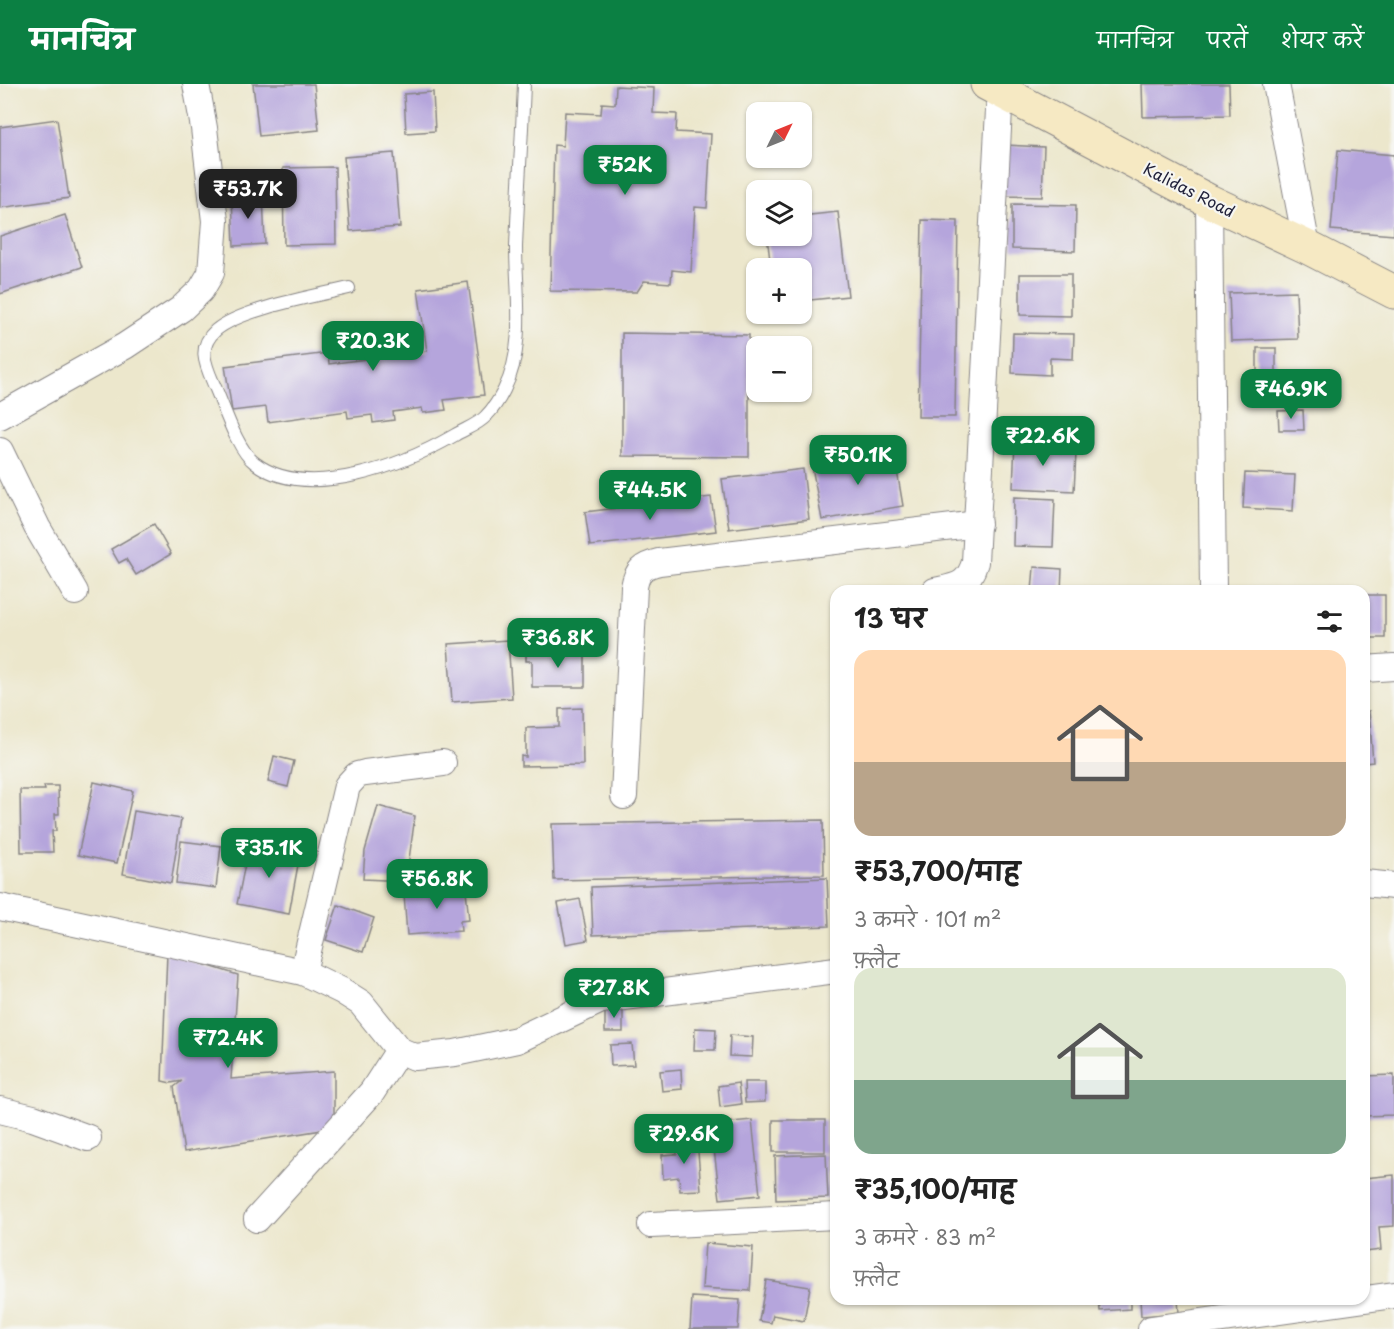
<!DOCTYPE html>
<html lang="hi">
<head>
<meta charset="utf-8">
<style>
	body { margin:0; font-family:"Playpen Sans","Playpen Sans Deva",sans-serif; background:#f2f2f2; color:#222; height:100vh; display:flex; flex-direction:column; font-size:22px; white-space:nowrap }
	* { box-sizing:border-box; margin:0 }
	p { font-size:20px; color:#767676 }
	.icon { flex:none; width:33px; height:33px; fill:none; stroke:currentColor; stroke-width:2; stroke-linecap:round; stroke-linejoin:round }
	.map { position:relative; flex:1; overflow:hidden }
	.side { position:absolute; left:830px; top:501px; width:540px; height:720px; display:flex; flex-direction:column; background:#fff; border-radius:18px; box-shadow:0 2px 4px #0004 }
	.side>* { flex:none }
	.needle { width:39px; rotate:47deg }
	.fabs { position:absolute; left:746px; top:18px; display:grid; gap:12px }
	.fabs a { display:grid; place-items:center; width:66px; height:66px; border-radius:12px; background:#fff; box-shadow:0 2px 4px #0004; font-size:30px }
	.price { position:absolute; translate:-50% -51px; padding:0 14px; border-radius:12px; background:#0b8043; color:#fff; font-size:20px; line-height:39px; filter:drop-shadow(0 2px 3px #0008) }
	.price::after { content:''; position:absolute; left:50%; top:36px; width:18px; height:14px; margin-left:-9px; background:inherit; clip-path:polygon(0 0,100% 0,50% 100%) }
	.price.selected { background:#222; color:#fff }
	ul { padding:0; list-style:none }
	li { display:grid; align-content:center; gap:12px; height:318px; padding:0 24px }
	li span { display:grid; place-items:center; height:186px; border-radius:18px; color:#555 }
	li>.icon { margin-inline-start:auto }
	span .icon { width:108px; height:108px; fill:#fffc; stroke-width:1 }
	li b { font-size:26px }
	h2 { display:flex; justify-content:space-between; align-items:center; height:72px; padding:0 24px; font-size:26px }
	header { display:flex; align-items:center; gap:36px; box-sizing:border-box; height:84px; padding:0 30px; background:#0b8043; color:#fff }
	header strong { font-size:28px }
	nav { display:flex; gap:33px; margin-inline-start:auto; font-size:21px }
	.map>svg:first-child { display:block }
</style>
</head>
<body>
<header>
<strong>मानचित्र</strong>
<nav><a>मानचित्र</a><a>परतें</a><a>शेयर करें</a></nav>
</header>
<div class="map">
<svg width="1394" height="1245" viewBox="0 0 1394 1245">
	<rect width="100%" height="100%" fill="#f6f6f2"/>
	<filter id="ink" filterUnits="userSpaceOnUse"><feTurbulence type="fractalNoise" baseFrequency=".0167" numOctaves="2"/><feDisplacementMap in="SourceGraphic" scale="12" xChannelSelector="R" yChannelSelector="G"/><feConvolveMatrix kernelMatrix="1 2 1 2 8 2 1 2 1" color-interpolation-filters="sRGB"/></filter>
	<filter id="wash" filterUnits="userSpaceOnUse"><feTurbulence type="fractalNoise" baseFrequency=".008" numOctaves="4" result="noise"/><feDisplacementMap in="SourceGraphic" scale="24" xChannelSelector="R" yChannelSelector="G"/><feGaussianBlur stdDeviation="1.35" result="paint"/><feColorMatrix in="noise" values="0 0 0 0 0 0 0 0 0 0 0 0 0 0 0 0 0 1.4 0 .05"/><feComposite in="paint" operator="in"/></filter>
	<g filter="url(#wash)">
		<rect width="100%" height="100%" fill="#ece7cc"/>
		<g id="blocks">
			<g fill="#b5a5dc">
				<polygon points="253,0 314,0 319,46 259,52"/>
				<polygon points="1142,0 1229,0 1230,31 1143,33"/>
				<polygon points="616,2 654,4 653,29 677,30 676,48 711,50 707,124 695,123 691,188 672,186 671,199 644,197 637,208 550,207 554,61 563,62 565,28 601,30 602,19 615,20"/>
				<polygon points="433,8 435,47 406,49 404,10"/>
				<polygon points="57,35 69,114 0,124 0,43"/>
				<polygon points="1005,61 1044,63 1042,113 1003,112"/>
				<polygon points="1338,66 1394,71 1394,151 1331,146"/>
				<polygon points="394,69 400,143 350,147 344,73"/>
				<polygon points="335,83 336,160 284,161 283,84"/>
				<polygon points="263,111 265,160 234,162 232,112"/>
				<polygon points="1012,120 1076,121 1075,167 1012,165"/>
				<polygon points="838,128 848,212 801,217 801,184 771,184 767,152 801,152 801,132"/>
				<polygon points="65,131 82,183 0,210 0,152"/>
				<polygon points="922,136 958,137 955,333 918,333"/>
				<polygon points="1020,190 1071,190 1071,232 1020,231"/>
				<polygon points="468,198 484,311 444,316 446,326 423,329 422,324 393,328 394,336 373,339 372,331 348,334 347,327 268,338 266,323 232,327 225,282 328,269 329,280 427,267 418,205"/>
				<polygon points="1296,207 1298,255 1231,257 1229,209"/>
				<polygon points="622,249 749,251 749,373 622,372"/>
				<polygon points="1013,249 1074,250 1073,275 1050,274 1050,291 1012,289"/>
				<rect x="1257" y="264" width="19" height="42"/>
				<polygon points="1303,326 1304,346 1279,346 1278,327"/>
				<polygon points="1015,357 1055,359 1054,368 1076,369 1074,407 1013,404"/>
				<polygon points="894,369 903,422 822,436 812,383"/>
				<polygon points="803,385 809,435 729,445 722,395"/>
				<polygon points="1245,389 1295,391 1293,427 1243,424"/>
				<polygon points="711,413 716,447 590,462 585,428"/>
				<polygon points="1014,413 1055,415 1053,463 1013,462"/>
				<polygon points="154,440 171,470 136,491 126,475 119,479 111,465"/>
				<polygon points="1034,483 1062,485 1061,507 1032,507"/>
				<rect x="1364" y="511" width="21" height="43"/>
				<polygon points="508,556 512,614 452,618 448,560"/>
				<polygon points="585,568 585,603 532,603 532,577 526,577 526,569"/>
				<polygon points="582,624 583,681 521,682 521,672 526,673 526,644 559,643 559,625"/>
				<polygon points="1364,627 1369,627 1373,678 1364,679"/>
				<polygon points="274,672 294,677 288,703 268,698"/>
				<polygon points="94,698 133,707 117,779 78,771"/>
				<polygon points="44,702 58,702 59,730 55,730 56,747 52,747 53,768 21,768 20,706 45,706"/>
				<polygon points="378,722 415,732 406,797 363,795 365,767"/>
				<polygon points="134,727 181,735 171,799 123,790"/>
				<polygon points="823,736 824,791 554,796 552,740"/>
				<polygon points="181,757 221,762 216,804 176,799"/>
				<polygon points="249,760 300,770 289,830 237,820"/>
				<polygon points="827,794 829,842 593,851 591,803"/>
				<polygon points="465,797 469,836 460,837 461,847 407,851 404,810 452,806 451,798"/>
				<polygon points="580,815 588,856 566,860 558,819"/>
				<polygon points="338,821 374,834 363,868 326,856"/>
				<polygon points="167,869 238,891 231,995 334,987 334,1044 184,1068 174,1003 182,997 171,999 162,997"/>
				<rect x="605" y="922" width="18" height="26"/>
				<polygon points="695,944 716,945 715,966 694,966"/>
				<polygon points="730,951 753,953 752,973 729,972"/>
				<polygon points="632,960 634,981 611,982 610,961"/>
				<polygon points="681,985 682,1005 662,1007 660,987"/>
				<polygon points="1394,991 1394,1031 1364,1032 1364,992"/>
				<polygon points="744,998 765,998 765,1018 745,1019"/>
				<polygon points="738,999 741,1020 720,1023 718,1002"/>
				<polygon points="752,1036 760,1111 720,1115 711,1040"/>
				<rect x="773" y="1036" width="52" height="32"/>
				<polygon points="697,1055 701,1106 680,1107 679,1093 663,1095 662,1071 677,1070 676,1056"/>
				<polygon points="826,1070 828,1114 776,1116 775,1072"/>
				<polygon points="1394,1091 1394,1142 1379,1143 1381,1166 1365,1168 1364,1094"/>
				<polygon points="705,1159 753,1163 750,1207 702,1204"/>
				<polygon points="766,1196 810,1203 804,1237 773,1231 771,1239 759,1237"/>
				<polygon points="692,1213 740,1216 738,1245 690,1245"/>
				<polygon points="1099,1215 1130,1215 1130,1225 1100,1227"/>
				<polygon points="1140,1215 1178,1215 1179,1229 1141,1232"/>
			</g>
		</g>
	</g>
	<g filter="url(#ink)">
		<use href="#blocks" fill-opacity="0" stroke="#878484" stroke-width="1.5"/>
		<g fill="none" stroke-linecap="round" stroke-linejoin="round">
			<defs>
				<path id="lane" d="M349,204C315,212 241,225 216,246C196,264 206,282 215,303C224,323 237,366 255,379C308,419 405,380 455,351C465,345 479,340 486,332C493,325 500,314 504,306C526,263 516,209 516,163C518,109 522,54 524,0"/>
				<g id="street">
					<polyline points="1276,0 1307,163"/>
					<polyline points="1209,117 1213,507"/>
					<polyline points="0,332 125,262 181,225 201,206 211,189 215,137 204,44 196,0"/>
					<polyline points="0,367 37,443 75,508"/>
					<path d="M935,507C957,502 968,502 975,478L1000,7"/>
					<polyline points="1364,585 1394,583"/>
					<path d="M624,712L634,503C637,487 642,482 659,478L978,440"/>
					<polyline points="1364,799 1394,802"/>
					<polyline points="0,823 303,888 342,907 361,919 399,966 415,973 455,969 517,956 601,916 836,886"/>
					<polyline points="303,888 347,702 357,691 365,689 443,679"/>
					<polyline points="0,1026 33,1034 88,1054"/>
					<polyline points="257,1135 372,1008 399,966"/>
					<polyline points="651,1141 836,1132"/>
					<polyline points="1151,1245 1394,1211"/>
				</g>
				<polyline id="secondary" points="987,0 1209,117 1307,163 1394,208"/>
			</defs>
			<use href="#lane" stroke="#878484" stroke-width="14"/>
			<use href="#street" stroke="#878484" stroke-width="28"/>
			<use href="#secondary" stroke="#878484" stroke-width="35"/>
			<use href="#lane" stroke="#fff" stroke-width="12"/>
			<use href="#street" stroke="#fff" stroke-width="26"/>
			<use href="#secondary" stroke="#f6e9c3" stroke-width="33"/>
		</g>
	</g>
	<g text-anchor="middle" stroke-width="4.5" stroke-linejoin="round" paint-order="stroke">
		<g font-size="16" fill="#22223b" stroke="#f6f6f2">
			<text transform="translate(1189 106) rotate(27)" y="6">Kalidas Road</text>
		</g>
	</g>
</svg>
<div class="fabs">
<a><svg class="needle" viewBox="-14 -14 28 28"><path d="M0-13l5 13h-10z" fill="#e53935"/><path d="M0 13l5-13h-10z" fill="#767676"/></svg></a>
<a><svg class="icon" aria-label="layers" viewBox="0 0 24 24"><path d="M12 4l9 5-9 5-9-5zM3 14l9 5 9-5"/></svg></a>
<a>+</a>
<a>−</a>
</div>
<b class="price" style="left:625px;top:112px">₹52K</b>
<b class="price selected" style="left:248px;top:136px">₹53.7K</b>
<b class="price" style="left:373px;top:288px">₹20.3K</b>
<b class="price" style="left:1291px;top:336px">₹46.9K</b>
<b class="price" style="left:1043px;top:383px">₹22.6K</b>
<b class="price" style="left:858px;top:402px">₹50.1K</b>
<b class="price" style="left:650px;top:437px">₹44.5K</b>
<b class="price" style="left:558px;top:585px">₹36.8K</b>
<b class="price" style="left:269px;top:795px">₹35.1K</b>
<b class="price" style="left:437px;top:826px">₹56.8K</b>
<b class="price" style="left:614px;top:935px">₹27.8K</b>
<b class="price" style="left:228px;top:985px">₹72.4K</b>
<b class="price" style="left:684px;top:1081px">₹29.6K</b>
<section class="side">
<h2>13 घर<svg class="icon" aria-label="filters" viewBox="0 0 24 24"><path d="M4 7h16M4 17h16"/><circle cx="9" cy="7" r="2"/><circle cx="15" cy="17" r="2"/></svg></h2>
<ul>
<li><span style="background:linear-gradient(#ffd9b3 60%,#b9a48a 0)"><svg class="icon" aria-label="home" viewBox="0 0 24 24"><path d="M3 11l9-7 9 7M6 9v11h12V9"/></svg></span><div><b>₹53,700/माह</b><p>3 कमरे · 101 m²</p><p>फ़्लैट</p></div></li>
<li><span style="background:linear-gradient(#dfe7d0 60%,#7fa58c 0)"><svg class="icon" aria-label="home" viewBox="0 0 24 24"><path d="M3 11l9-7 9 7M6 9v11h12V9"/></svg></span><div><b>₹35,100/माह</b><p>3 कमरे · 83 m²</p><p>फ़्लैट</p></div></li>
</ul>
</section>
</div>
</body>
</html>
